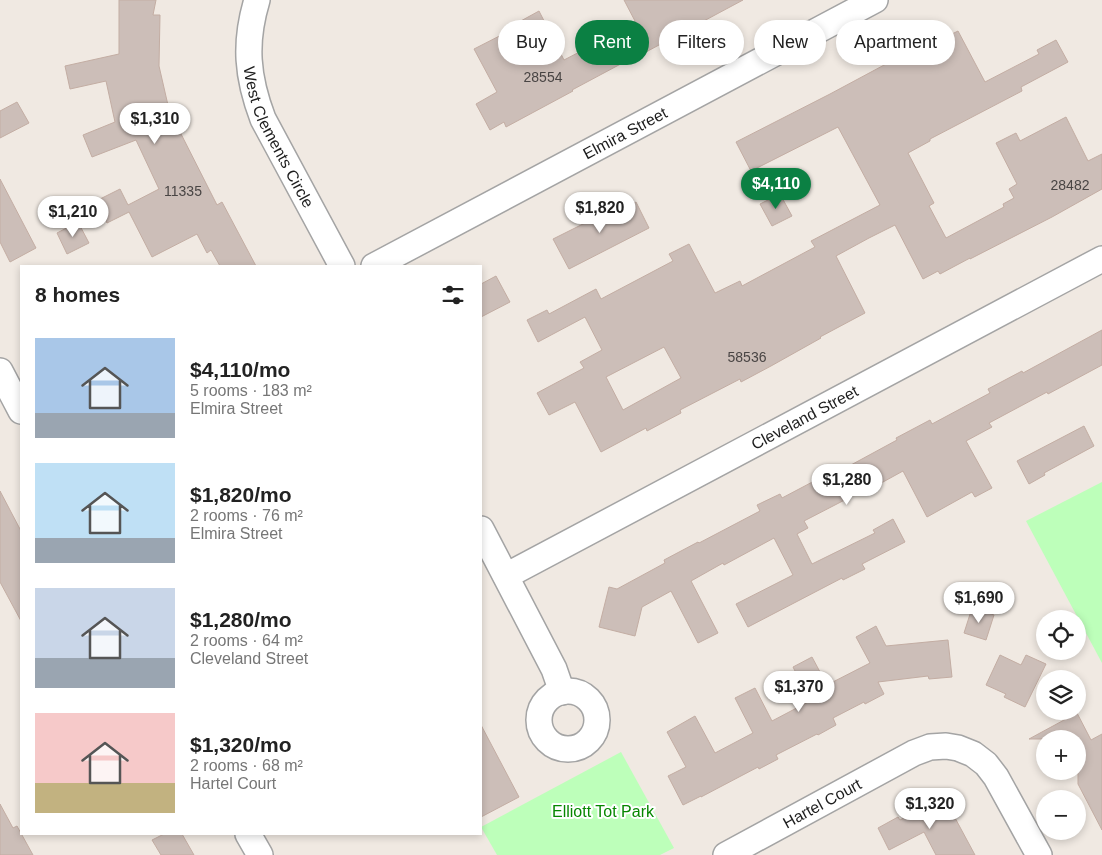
<!DOCTYPE html>
<html lang="en">
<head>
<meta charset="utf-8">
<style>
	body { margin:0; font-family:Helvetica,sans-serif; background:#f6f6f6; color:#222; height:100vh; display:flex; flex-direction:column; font-size:19px; white-space:nowrap }
	* { box-sizing:border-box; margin:0 }
	p { font-size:16px; color:#767676 }
	.icon { flex:none; width:28px; height:28px; fill:none; stroke:currentColor; stroke-width:2; stroke-linecap:round; stroke-linejoin:round }
	.map { position:relative; flex:1; overflow:hidden }
	.details { position:absolute; left:20px; top:265px; width:462px; height:570px; display:flex; flex-direction:column; background:#fff; border-radius:0px; box-shadow:0 2px 8px #0003 }
	.details>* { flex:none }
	.banner { position:absolute; left:498px; top:20px; width:475px; height:45px; display:flex; gap:10px }
	.controls { position:absolute; left:1036px; top:610px; display:grid; gap:10px }
	.controls a { display:grid; place-items:center; width:50px; height:50px; border-radius:50%; background:#fff; box-shadow:0 2px 8px #0003; font-size:25px }
	.price { position:absolute; translate:-50% -42px; padding:0 11px; border-radius:18px; background:#fff; color:#222; font-size:16px; line-height:32px; filter:drop-shadow(0 1px 2px #0008) }
	.price::after { content:''; position:absolute; left:50%; top:30px; width:15px; height:11px; margin-left:-8px; background:inherit; clip-path:polygon(0 0,100% 0,50% 100%) }
	.price.current { background:#0b8043; color:#fff }
	ul { padding:0; list-style:none }
	li { display:flex; align-items:center; gap:15px; height:125px; padding:0 15px }
	li span { display:grid; place-items:center; flex:none; width:140px; height:100px; border-radius:0px; color:#555 }
	li>.icon { margin-inline-start:auto }
	span .icon { width:60px; height:60px; fill:#fffc; stroke-width:1 }
	li b { font-size:21px }
	h2 { display:flex; justify-content:space-between; align-items:center; height:60px; padding:0 15px; font-size:21px }
	.pill { padding:0 18px; border-radius:22px; background:#fff; box-shadow:0 2px 8px #0003; font-size:18px; line-height:45px }
	.pill.current { background:#0b8043; color:#fff }
	.map>svg:first-child { display:block }
</style>
</head>
<body>
<div class="map">
<svg width="1102" height="855" viewBox="0 0 1102 855">
	<rect width="100%" height="100%" fill="#f0e9e2"/>
	<g fill="#bdffba">
		<polygon points="1102,482 1102,663 1026,521"/>
		<polygon points="621,752 674,848 660,855 497,855 481,827"/>
	</g>
	<g fill="#ccbeb8" stroke="#c3ada3" fill-rule="evenodd">
		<polygon points="119,0 156,0 153,15 160,15 159,66 173,127 177,126 217,205 222,202 256,266 220,266 211,250 207,253 197,234 152,257 129,212 107,223 96,201 120,189 128,205 159,189 136,140 92,157 83,135 115,122 106,81 70,89 65,66 119,54"/>
		<polygon points="624,0 743,0 631,60 630,59 572,90 573,91 506,127 504,122 490,130 476,104 497,92 474,49 521,25 519,22 539,11 564,60 616,33 616,32 635,21"/>
		<path d="M958,31L985,82L1039,54L1037,50L1056,40L1068,62L1021,87L1022,91L930,139V141L908,153L934,203L929,206L946,238L1004,207L1003,204L1014,198L1009,189L1017,184L996,143L1016,133L1020,141L1066,117L1088,161L1102,154V189L1052,217L970,259V258L940,274L938,271L923,279L895,225L869,238L836,256L865,313L820,337L821,338L771,366L741,382L740,379L680,410L681,413L647,431L646,428L601,452L575,402L549,415L537,393L584,368L580,362L602,350L585,317L538,342L527,320L547,310L549,314L596,289L601,299L673,261L669,254L689,244L715,293L740,281L742,286L815,247L811,241L880,205L838,127L751,171L736,142L830,94L942,34L944,38ZM664,347L681,378L623,410L606,377Z"/>
		<polygon points="17,102 29,123 0,138 0,111"/>
		<polygon points="0,179 36,248 10,262 0,242"/>
		<polygon points="780,194 792,216 772,226 760,204"/>
		<polygon points="636,202 649,228 569,269 553,239 619,206 622,210"/>
		<polygon points="78,222 89,243 67,254 57,233"/>
		<polygon points="496,276 510,302 481,317 481,284"/>
		<polygon points="1102,330 1102,365 1048,394 1047,392 989,423 992,427 966,441 992,488 975,497 972,492 927,517 903,471 863,493 862,491 804,521 808,528 797,534 812,564 875,533 873,530 893,519 905,542 862,564 865,569 843,580 842,578 748,627 736,604 793,575 774,538 724,565 723,563 691,581 718,633 698,643 671,591 642,607 635,636 599,627 609,587 617,589 665,563 664,560 698,542 699,543 760,511 757,505 780,494 782,498 837,469 838,472 897,440 896,438 930,420 932,424 990,393 988,389 1022,371 1023,373"/>
		<polygon points="1084,426 1094,446 1044,473 1045,475 1029,484 1017,461"/>
		<polygon points="0,491 21,531 21,621 0,582"/>
		<polygon points="972,608 994,615 986,640 964,633"/>
		<polygon points="876,626 886,646 948,640 952,677 929,679 928,676 878,682 884,694 865,704 864,702 833,718 836,725 818,735 817,734 776,755 778,759 759,769 758,767 701,797 701,796 683,805 668,776 686,767 667,732 695,716 715,753 753,733 735,698 755,688 772,721 810,701 793,667 812,657 827,685 870,663 856,637"/>
		<polygon points="1000,655 1021,665 1026,655 1046,664 1025,707 1004,697 1006,694 986,685"/>
		<polygon points="1077,713 1091,740 1102,734 1102,830 1078,784 1078,739 1029,739"/>
		<polygon points="481,725 519,797 481,817"/>
		<polygon points="946,796 956,815 954,816 975,855 936,855 924,832 889,850 878,828 898,817 900,820"/>
		<polygon points="0,804 13,828 17,826 33,855 0,855"/>
		<polygon points="164,834 182,834 194,855 161,855 152,840"/>
	</g>
	<g fill="none" stroke-linecap="round" stroke-linejoin="round">
		<defs>
			<g id="street">
				<path id="s1" d="M257,0C244,43 247,77 263,119L342,266"/>
				<path id="s2" d="M374,266L875,0"/>
				<polyline points="0,371 21,411"/>
				<polyline points="481,529 554,669 562,692"/>
				<path id="s3" d="M506,576L1102,259"/>
				<circle cx="568" cy="720" r="29"/>
				<polyline points="248,834 260,855"/>
				<path id="s4" d="M726,855L914,753L930,747L946,746L958,748L973,754L986,764L996,777L1039,855"/>
			</g>
		</defs>
		<use href="#street" stroke="#a4a4a4" stroke-width="28"/>
		<use href="#street" stroke="#fff" stroke-width="25"/>
	</g>
	<g text-anchor="middle" stroke-width="4" stroke-linejoin="round" paint-order="stroke">
		<g font-size="14" fill="#494544">
			<text x="543" y="82">28554</text>
			<text x="1070" y="190">28482</text>
			<text x="183" y="196">11335</text>
			<text x="747" y="362">58536</text>
		</g>
		<g font-size="16" fill="#1d1d1d" stroke="#fff">
			<text dy="6" stroke="none"><textPath href="#s2" startOffset="284">Elmira Street</textPath></text>
			<text dy="6" stroke="none"><textPath href="#s1" startOffset="144">West Clements Circle</textPath></text>
			<text dy="6" stroke="none"><textPath href="#s3" startOffset="338">Cleveland Street</textPath></text>
			<text dy="6" stroke="none"><textPath href="#s4" startOffset="109">Hartel Court</textPath></text>
		</g>
		<g font-size="16" fill="#068700" stroke="#fff">
			<text x="603" y="817">Elliott Tot Park</text>
		</g>
	</g>
</svg>
<div class="controls">
<a><svg class="icon" aria-label="locate" viewBox="0 0 24 24"><circle cx="12" cy="12" r="6"/><path d="M12 2v4M12 18v4M2 12h4M18 12h4"/></svg></a>
<a><svg class="icon" aria-label="layers" viewBox="0 0 24 24"><path d="M12 4l9 5-9 5-9-5zM3 14l9 5 9-5"/></svg></a>
<a>+</a>
<a>−</a>
</div>
<b class="price" style="left:155px;top:145px">$1,310</b>
<b class="price current" style="left:776px;top:210px">$4,110</b>
<b class="price" style="left:600px;top:234px">$1,820</b>
<b class="price" style="left:73px;top:238px">$1,210</b>
<b class="price" style="left:847px;top:506px">$1,280</b>
<b class="price" style="left:979px;top:624px">$1,690</b>
<b class="price" style="left:799px;top:713px">$1,370</b>
<b class="price" style="left:930px;top:830px">$1,320</b>
<div class="banner">
<a class="pill">Buy</a>
<a class="pill current">Rent</a>
<a class="pill">Filters</a>
<a class="pill">New</a>
<a class="pill">Apartment</a>
</div>
<section class="details">
<h2>8 homes<svg class="icon" aria-label="filters" viewBox="0 0 24 24"><path d="M4 7h16M4 17h16"/><circle cx="9" cy="7" r="2"/><circle cx="15" cy="17" r="2"/></svg></h2>
<ul>
<li><span style="background:linear-gradient(#a9c7e8 75%,#9aa5b1 0)"><svg class="icon" aria-label="home" viewBox="0 0 24 24"><path d="M3 11l9-7 9 7M6 9v11h12V9"/></svg></span><div><b>$4,110/mo</b><p>5 rooms · 183 m²</p><p>Elmira Street</p></div></li>
<li><span style="background:linear-gradient(#bfe0f5 75%,#9aa5b1 0)"><svg class="icon" aria-label="home" viewBox="0 0 24 24"><path d="M3 11l9-7 9 7M6 9v11h12V9"/></svg></span><div><b>$1,820/mo</b><p>2 rooms · 76 m²</p><p>Elmira Street</p></div></li>
<li><span style="background:linear-gradient(#c9d6e8 70%,#9aa5b1 0)"><svg class="icon" aria-label="home" viewBox="0 0 24 24"><path d="M3 11l9-7 9 7M6 9v11h12V9"/></svg></span><div><b>$1,280/mo</b><p>2 rooms · 64 m²</p><p>Cleveland Street</p></div></li>
<li><span style="background:linear-gradient(#f6c9c9 70%,#c2b280 0)"><svg class="icon" aria-label="home" viewBox="0 0 24 24"><path d="M3 11l9-7 9 7M6 9v11h12V9"/></svg></span><div><b>$1,320/mo</b><p>2 rooms · 68 m²</p><p>Hartel Court</p></div></li>
</ul>
</section>
</div>
</body>
</html>
